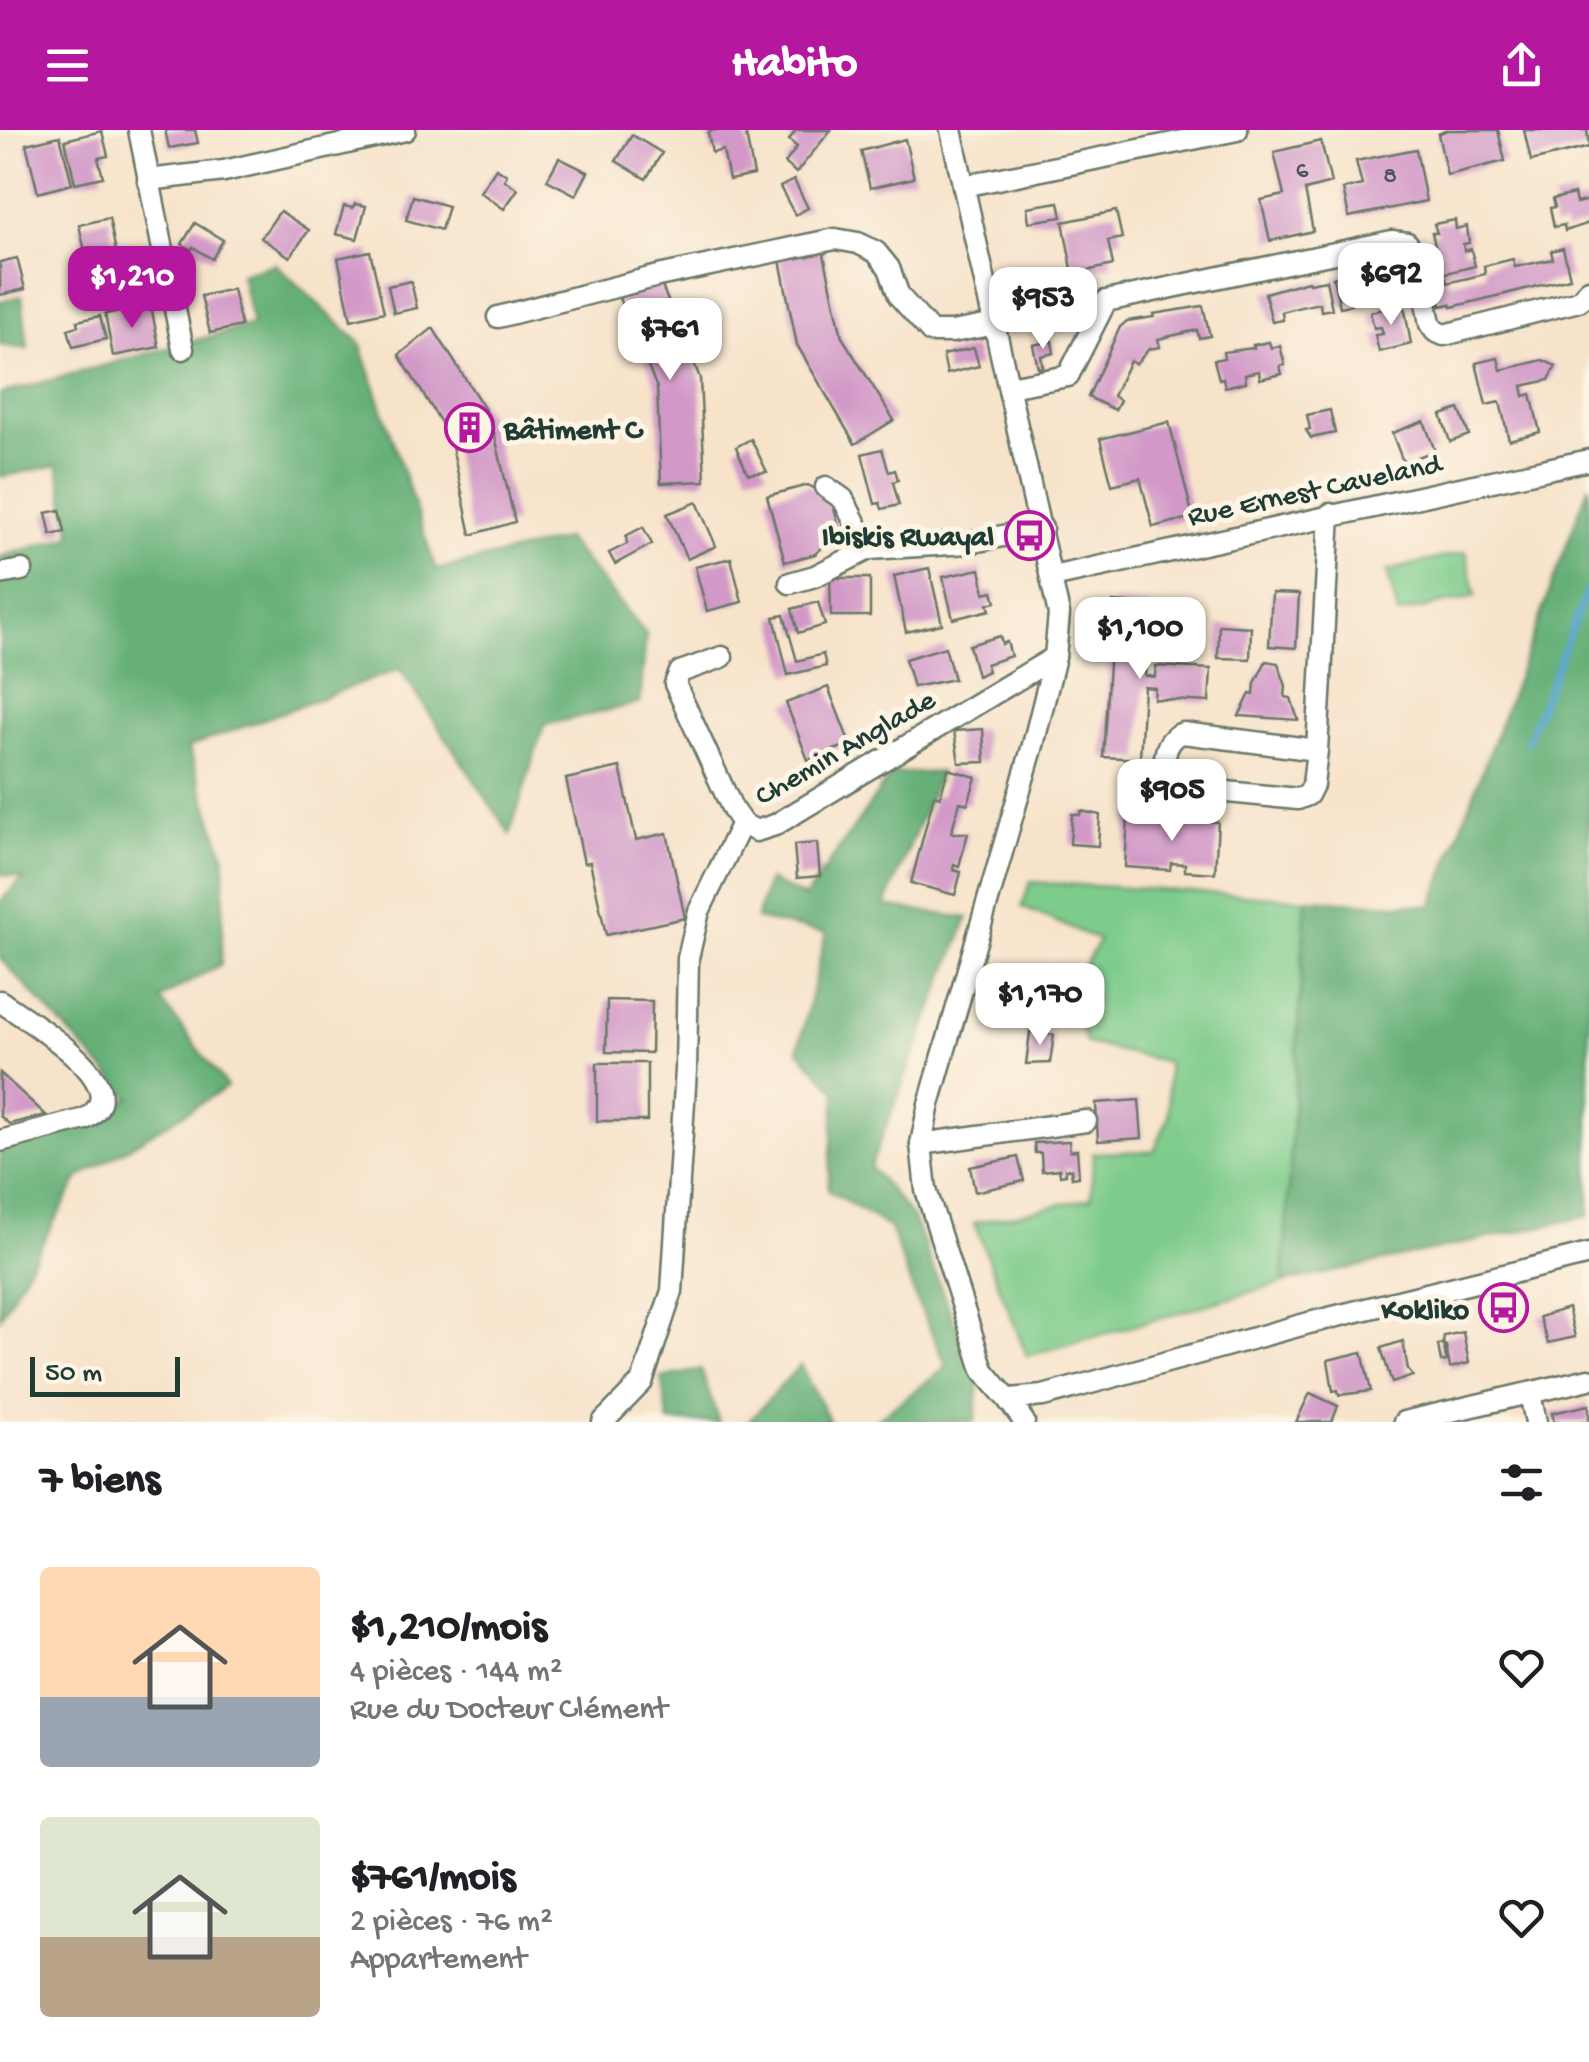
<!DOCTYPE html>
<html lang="fr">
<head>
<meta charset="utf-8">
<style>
	body { margin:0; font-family:"Gochi Hand",sans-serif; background:#f6f6f6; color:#202124; height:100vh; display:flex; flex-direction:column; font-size:38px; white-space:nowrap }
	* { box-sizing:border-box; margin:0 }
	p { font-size:32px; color:#757577 }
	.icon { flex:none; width:55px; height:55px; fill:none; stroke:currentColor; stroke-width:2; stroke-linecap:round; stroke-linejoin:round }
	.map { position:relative; height:1292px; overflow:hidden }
	.side { display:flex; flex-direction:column; background:#fff; flex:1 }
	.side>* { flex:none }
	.scale { position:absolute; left:30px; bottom:25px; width:150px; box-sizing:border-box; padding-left:10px; border:5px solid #1f3d34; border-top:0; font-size:28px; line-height:35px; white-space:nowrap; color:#1f3d34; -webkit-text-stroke:8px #fcf5e5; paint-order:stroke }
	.price { position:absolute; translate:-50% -85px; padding:0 22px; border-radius:20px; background:#fff; color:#222; font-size:32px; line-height:65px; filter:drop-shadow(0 2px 5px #0008) }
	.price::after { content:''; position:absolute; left:50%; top:60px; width:30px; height:22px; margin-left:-15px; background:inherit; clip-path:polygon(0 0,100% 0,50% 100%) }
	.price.active { background:#b5179e; color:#fff }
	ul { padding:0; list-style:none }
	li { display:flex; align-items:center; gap:30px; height:250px; padding:0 40px }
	li span { display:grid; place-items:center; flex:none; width:280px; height:200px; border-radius:10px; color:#555 }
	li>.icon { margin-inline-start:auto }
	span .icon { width:120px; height:120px; fill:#fffc; stroke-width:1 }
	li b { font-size:42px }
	h2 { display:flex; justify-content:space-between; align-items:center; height:120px; padding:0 40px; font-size:42px }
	header { display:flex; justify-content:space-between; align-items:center; height:130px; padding:0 40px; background:#b5179e; color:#fff; font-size:45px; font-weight:800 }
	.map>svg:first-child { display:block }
</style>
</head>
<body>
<header><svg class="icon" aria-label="menu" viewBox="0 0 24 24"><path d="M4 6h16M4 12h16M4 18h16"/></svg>Habito<svg class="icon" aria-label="share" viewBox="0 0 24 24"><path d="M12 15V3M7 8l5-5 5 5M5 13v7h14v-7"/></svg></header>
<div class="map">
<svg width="1589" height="1292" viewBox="0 0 1589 1292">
	<rect width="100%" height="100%" fill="#fcf5e5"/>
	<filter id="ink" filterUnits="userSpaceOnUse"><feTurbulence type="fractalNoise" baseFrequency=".01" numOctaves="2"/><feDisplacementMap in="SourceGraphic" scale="20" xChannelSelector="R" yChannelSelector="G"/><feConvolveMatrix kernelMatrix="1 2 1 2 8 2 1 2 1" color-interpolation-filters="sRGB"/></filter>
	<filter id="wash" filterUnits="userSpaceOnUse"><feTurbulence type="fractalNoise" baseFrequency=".0048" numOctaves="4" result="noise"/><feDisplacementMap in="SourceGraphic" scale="40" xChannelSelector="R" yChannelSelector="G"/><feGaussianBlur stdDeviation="2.25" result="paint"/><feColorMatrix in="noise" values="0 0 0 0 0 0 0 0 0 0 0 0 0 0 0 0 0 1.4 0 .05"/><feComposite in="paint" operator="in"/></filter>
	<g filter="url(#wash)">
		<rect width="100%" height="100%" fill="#f7e3ca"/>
		<g fill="#7ecc8c" stroke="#4e8460" stroke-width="2.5">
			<polygon points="1466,422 1476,466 1398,484 1387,441"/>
			<polygon points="1030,752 1306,769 1283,1153 1027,1226 974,1093 1091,1068 1093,1023 1154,1021 1169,986 1167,932 1086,913 1069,862 1099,810 1022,777"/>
		</g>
		<g fill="#66b078" stroke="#427656" stroke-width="2.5">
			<polygon points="275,134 360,213 436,440 566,409 646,504 640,573 544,595 510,704 400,539 188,617 225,728 221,834 160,869 227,957 79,1048 0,1187 0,1022 130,968 0,828 0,772 23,748 0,744 0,427 72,406 58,335 0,347 0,264 252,195 241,144"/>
			<polygon points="22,166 28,219 0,215 0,171"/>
			<polygon points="1589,355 1589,1086 1283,1153 1306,769 1432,776"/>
			<polygon points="940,642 885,776 968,788 870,1037 913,1088 979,1254 975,1292 873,1292 947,1237 916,1169 890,1098 828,1060 836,961 798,920 826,803 756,789 768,750 805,768 891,644"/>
			<polygon points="800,1235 830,1292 748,1292"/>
			<polygon points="701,1240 719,1292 669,1292 661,1248"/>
		</g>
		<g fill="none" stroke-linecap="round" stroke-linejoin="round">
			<polyline stroke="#58a6d1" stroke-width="6" points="1526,613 1589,455"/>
		</g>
		<g id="blocks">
			<g fill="#d198c8">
				<polygon points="165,0 195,0 198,13 169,18"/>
				<polygon points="714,0 745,0 754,45 729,50 723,20 712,23 708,3"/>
				<polygon points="796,0 831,0 796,43 785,33 797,17 789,10"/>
				<polygon points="1447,0 1498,0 1505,31 1447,45 1438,4"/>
				<polygon points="1524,0 1587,0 1589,17 1531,31"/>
				<polygon points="102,1 108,26 98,28 103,47 75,53 65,10"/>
				<polygon points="632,5 662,23 646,49 616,31"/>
				<polygon points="60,6 72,54 38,63 26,14"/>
				<polygon points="905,9 914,48 870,58 861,21"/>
				<polygon points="1321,11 1331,53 1305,60 1313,101 1270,111 1261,70 1284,65 1274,22"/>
				<polygon points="1416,19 1426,71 1349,87 1343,59 1362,55 1356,31"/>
				<polygon points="559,28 588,42 576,65 547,50"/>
				<polygon points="496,38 507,45 504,50 518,59 504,79 480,62"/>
				<polygon points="794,50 808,78 795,85 780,57"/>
				<polygon points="1574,64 1576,73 1589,70 1589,93 1565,101 1564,95 1554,97 1550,78 1555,77 1553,69"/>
				<polygon points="413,66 448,76 441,100 406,90"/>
				<polygon points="1059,72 1062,87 1029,92 1027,77"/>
				<polygon points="355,74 366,76 357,109 336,104 344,76 353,78"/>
				<polygon points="280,81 309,100 290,127 261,108"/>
				<polygon points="1116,81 1122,108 1108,111 1113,135 1073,144 1063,92"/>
				<polygon points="109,88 119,136 90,143 79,95"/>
				<polygon points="1455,90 1456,99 1467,96 1469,113 1463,114 1464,121 1471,119 1475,136 1442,144 1432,103 1437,103 1434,94"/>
				<polygon points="195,93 223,110 212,129 193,117 191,120 182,114"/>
				<polygon points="822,115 842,207 894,290 855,314 797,215 779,125"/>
				<polygon points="1563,118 1570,148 1452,177 1451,174 1441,176 1434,147 1445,145 1447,153 1485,144 1484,136 1513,129 1515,137 1553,129 1551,121"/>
				<polygon points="370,121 384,182 351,190 338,128"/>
				<polygon points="17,128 25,159 0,165 0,132"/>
				<polygon points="1395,135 1400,164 1390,167 1388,159 1349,167 1351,175 1340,177 1333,148 1377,136"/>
				<polygon points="659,149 700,248 705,351 661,353 657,258 619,168"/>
				<polygon points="1326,150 1332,179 1321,181 1320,173 1301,177 1282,182 1283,190 1272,192 1265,163 1308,151 1309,153"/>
				<polygon points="411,151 417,178 394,183 388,156"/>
				<polygon points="233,159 241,196 210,203 201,166"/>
				<polygon points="1404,175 1411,214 1379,222 1375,205 1383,204 1381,197 1374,198 1370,182"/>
				<polygon points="151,176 159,217 113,226 105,184"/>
				<polygon points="1203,176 1210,206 1199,208 1197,200 1158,209 1160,217 1149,219 1136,234 1130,231 1113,266 1120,270 1115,280 1088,267 1120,197 1127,191 1154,187 1153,184"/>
				<polygon points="100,186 106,209 73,217 68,199 78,196 77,191"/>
				<polygon points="433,198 491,289 515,392 471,405 450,307 399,225"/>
				<polygon points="1052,211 1054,223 1041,226 1043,237 1038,238 1033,215"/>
				<polygon points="1269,212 1271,218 1280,216 1285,235 1280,236 1282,244 1260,249 1259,241 1245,244 1246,252 1225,257 1223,248 1219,249 1214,230 1224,228 1223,222 1254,218 1253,215"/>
				<polygon points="974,218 979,236 947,244 943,225"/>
				<polygon points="1498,228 1501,240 1543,230 1556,236 1549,250 1522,256 1524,266 1531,264 1540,302 1509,310 1500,272 1486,275 1476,233"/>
				<polygon points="1459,279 1469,305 1450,312 1441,285"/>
				<polygon points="1330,280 1335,303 1311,308 1306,300 1310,299 1307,285"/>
				<polygon points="1424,291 1435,321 1403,332 1392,303"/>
				<polygon points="1169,292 1193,387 1153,397 1140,348 1112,355 1100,309"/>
				<polygon points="751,309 767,342 748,344 736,317"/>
				<polygon points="882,319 889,342 895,340 898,350 893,352 899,375 882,379 880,373 875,374 862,324"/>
				<polygon points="808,355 831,367 840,401 815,424 785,432 767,366"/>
				<polygon points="697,372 716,416 687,429 667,384"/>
				<polygon points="60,380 65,402 51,405 46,383"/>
				<polygon points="643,397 652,414 615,434 609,423 627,414 626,406"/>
				<polygon points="731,428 742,472 707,481 695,437"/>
				<polygon points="929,438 942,494 906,502 894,446"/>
				<polygon points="980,439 985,463 993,461 996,472 988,474 990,480 953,489 943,447"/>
				<polygon points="830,448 870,448 870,486 831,486"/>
				<polygon points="1272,463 1299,464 1296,518 1269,516"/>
				<polygon points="818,472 825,495 798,503 792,479"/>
				<polygon points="1113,472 1149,475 1145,546 1155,547 1156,536 1211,539 1209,572 1154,569 1155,558 1144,557 1140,629 1103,627"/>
				<polygon points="784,485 797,531 823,524 826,536 788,545 774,487"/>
				<polygon points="1219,495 1251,497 1250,529 1218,528"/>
				<polygon points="1000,506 1002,514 1007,512 1011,526 986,534 988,541 977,546 969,515"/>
				<polygon points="945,517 954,549 913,557 905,529"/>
				<polygon points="1266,531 1278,533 1286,556 1285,567 1291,568 1298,590 1239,586 1250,564 1254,565 1255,553"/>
				<polygon points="828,557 850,614 808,630 786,573"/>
				<polygon points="983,599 985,632 959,633 954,601"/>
				<polygon points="620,637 636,710 667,703 685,788 606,805 590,732 584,733 566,649"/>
				<polygon points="948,639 976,647 968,674 960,672 951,703 968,703 959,736 954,734 953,740 961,742 955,765 911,753 934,665 940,667"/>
				<polygon points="1081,681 1100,685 1098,716 1070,714 1072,684 1080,685"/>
				<polygon points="1128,687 1218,692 1215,743 1185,741 1185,734 1171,733 1170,740 1125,737"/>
				<polygon points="817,713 820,746 797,748 794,715"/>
				<polygon points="607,870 652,871 651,923 606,922"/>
				<polygon points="1030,902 1054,905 1050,933 1026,934"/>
				<rect x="597" y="933" width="50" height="58"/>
				<polygon points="0,943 46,985 9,994 0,986"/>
				<polygon points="1139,970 1142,1008 1098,1011 1096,973"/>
				<polygon points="1069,1011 1070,1021 1077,1020 1079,1047 1072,1048 1071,1039 1065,1039 1066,1044 1060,1045 1059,1039 1042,1041 1041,1023 1035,1023 1034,1013"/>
				<polygon points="1018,1027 1024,1051 975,1062 970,1037"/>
				<polygon points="1568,1178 1575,1207 1548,1213 1539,1187"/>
				<polygon points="1463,1202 1469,1233 1450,1238 1446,1216 1443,1214 1447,1231 1441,1232 1438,1215 1443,1214 1444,1206"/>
				<polygon points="1403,1211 1408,1240 1413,1246 1392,1253 1381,1218"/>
				<polygon points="1362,1222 1371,1261 1339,1265 1338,1260 1333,1261 1328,1230"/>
				<polygon points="1310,1263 1338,1276 1332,1292 1296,1292"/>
				<polygon points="1589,1275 1589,1292 1554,1292 1552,1283"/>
			</g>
		</g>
	</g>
	<g filter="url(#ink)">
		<use href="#blocks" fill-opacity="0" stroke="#6b7768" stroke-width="2.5"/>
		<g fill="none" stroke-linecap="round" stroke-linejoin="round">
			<defs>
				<g id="minor">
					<polyline points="139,0 183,219"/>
					<path d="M951,0L1059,484L1055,527L1033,615L929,974L921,1014L926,1060L983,1240C997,1258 1012,1272 1024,1292"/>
					<polyline points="148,50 224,41 405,0"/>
					<polyline points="963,56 1237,0"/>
					<polyline points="498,187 658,146 835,109 858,113 876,122 889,138 899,166 931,202 952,202 996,194"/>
					<polyline points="1009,257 1068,246 1106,171 1392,111 1407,113 1418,128 1430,194 1435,201 1444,205 1579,171 1589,160"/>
					<polyline points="826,357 843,369 869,419 968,413 1042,398"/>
					<polyline points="0,444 22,440"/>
					<polyline points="1052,447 1589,330"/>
					<polyline points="790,453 815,446 869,419"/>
					<polyline points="722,527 680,542 675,554 733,680 742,693 756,701 775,695 1055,527"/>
					<path d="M1317,620L1183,603C1163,609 1161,636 1169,654L1176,657L1298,669L1308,665L1313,655L1317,620L1330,384"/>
					<path d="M0,871C24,889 143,956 85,989L0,1011"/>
					<polyline points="921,1014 1086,991"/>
					<polyline points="1530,1264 1536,1292"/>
					<polyline points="1010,1269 1043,1266 1309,1193 1589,1124"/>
					<polyline points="603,1292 642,1252 672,1161 686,940 688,828 699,781 742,693"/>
					<polyline points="1404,1292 1589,1249"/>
				</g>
			</defs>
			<use href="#minor" stroke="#6b7768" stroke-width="25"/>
			<use href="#minor" stroke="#fff" stroke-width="20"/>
		</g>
	</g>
	<defs>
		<symbol id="building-ring" viewBox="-11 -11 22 22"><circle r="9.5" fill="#fcf5e5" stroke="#b5179e" stroke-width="1.5"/><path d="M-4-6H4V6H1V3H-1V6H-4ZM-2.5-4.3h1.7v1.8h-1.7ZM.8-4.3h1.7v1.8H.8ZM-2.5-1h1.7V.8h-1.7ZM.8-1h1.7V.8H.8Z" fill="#b5179e"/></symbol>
		<symbol id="bus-ring" viewBox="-11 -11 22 22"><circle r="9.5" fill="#fcf5e5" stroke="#b5179e" stroke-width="1.5"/><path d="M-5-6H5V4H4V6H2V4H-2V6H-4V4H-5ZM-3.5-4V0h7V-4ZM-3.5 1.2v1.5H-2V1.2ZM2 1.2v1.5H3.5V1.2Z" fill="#b5179e"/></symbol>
	</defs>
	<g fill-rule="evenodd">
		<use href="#building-ring" x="442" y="270" width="55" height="55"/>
		<use href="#bus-ring" x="1002" y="378" width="55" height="55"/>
		<use href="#bus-ring" x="1476" y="1150" width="55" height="55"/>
	</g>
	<g text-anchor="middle" stroke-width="10" stroke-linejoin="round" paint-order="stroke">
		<g font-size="25" fill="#4c5459">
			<text x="1302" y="47">6</text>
			<text x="1390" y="52">8</text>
		</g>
		<g font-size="30" font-weight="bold" fill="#1f3d34" stroke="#fcf5e5" text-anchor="end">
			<text x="504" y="308" text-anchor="start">Bâtiment C</text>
			<text x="994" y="415">Ibiskis Rwayal</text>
			<text x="1469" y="1188">Kokliko</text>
		</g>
		<g font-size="30" fill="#1f3d34" stroke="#fcf5e5">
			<text transform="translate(1314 358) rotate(-12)" y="10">Rue Ernest Caveland</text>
			<text transform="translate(844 616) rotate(-30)" y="10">Chemin Anglade</text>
		</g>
	</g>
</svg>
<div class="scale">50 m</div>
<b class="price" style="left:1391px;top:198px">$692</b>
<b class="price active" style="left:132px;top:201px">$1,210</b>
<b class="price" style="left:1043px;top:222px">$953</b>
<b class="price" style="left:670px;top:253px">$761</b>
<b class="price" style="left:1140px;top:552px">$1,100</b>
<b class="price" style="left:1172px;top:714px">$905</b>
<b class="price" style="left:1040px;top:918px">$1,170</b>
</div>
<section class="side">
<h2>7 biens<svg class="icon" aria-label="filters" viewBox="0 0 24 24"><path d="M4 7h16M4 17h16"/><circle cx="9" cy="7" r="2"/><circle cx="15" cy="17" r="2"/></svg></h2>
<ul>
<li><span style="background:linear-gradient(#ffd9b3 65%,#9aa5b1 0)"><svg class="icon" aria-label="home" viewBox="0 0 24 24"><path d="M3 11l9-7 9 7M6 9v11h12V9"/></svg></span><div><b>$1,210/mois</b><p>4 pièces · 144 m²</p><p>Rue du Docteur Clément</p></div><svg class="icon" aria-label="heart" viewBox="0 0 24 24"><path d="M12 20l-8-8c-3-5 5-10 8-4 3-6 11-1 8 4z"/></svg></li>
<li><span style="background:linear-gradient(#dfe7d0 60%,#b9a48a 0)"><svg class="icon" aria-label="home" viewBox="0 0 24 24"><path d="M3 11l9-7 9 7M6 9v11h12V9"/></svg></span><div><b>$761/mois</b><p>2 pièces · 76 m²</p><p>Appartement</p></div><svg class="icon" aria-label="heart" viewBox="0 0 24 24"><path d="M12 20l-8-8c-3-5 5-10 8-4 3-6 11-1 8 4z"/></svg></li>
</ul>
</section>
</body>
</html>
